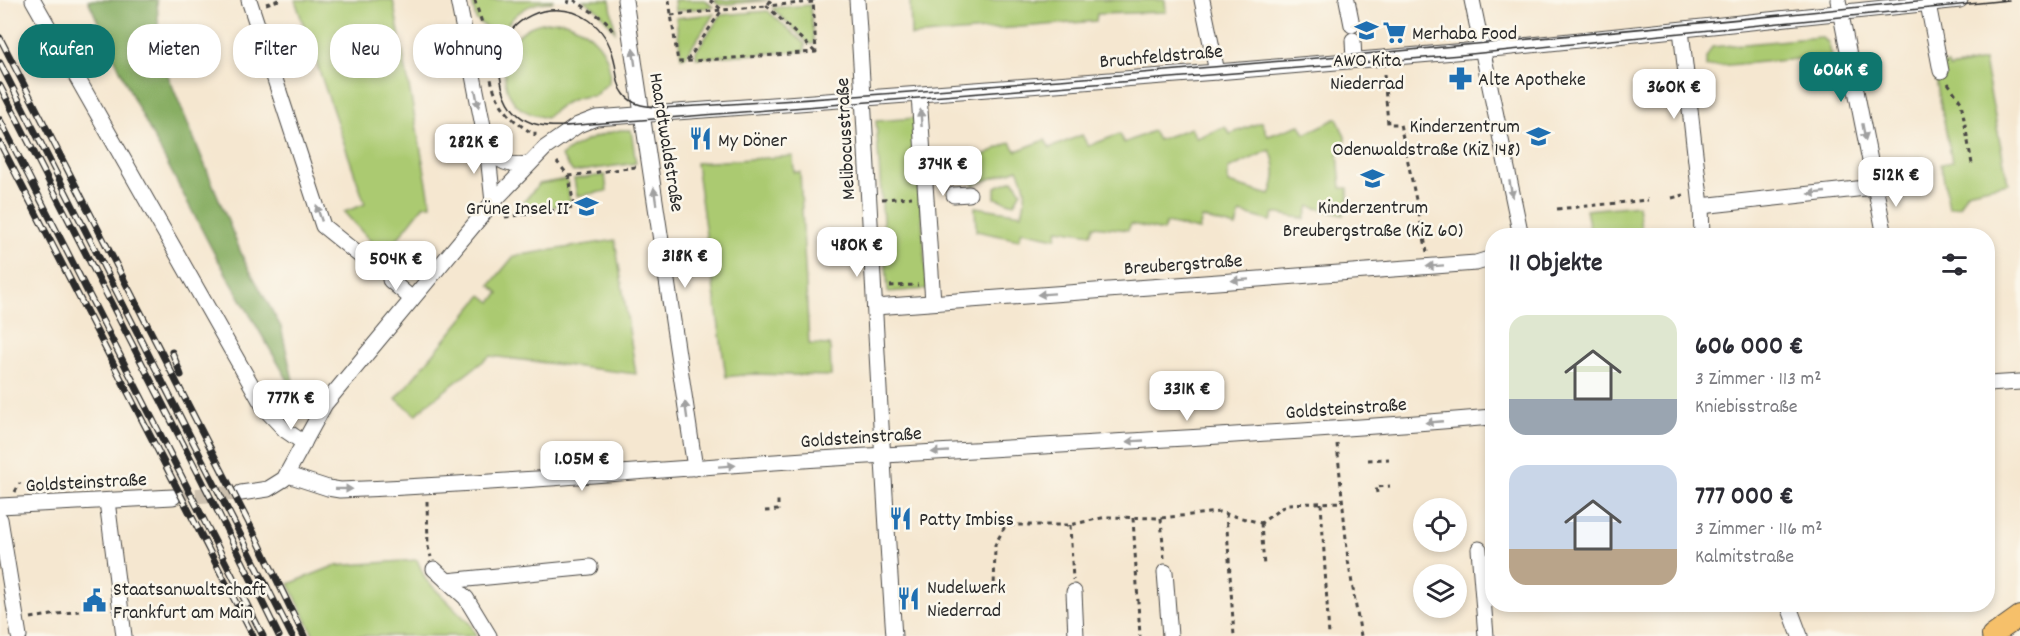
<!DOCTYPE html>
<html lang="de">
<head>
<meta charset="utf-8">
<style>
	body { margin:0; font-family:Dekko,sans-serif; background:#f7f7f7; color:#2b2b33; height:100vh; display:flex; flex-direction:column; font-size:22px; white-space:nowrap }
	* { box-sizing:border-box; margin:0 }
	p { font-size:20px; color:#7c7c81 }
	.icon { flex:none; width:33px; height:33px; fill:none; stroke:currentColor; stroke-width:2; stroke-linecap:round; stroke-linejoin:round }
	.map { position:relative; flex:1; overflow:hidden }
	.sheet { position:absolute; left:1485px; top:228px; width:510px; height:384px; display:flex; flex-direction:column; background:#fff; border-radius:24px; box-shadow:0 3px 9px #0003 }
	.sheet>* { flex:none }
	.guide { position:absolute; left:18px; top:24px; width:570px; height:54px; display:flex; gap:12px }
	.tools { position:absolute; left:1413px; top:498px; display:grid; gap:12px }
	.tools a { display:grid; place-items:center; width:54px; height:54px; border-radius:50%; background:#fff; box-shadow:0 3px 9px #0003; font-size:30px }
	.price { position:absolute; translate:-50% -51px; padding:0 14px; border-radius:12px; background:#fff; color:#222; font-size:20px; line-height:39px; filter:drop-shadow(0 2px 3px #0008) }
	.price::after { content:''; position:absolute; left:50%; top:36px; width:18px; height:14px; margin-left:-9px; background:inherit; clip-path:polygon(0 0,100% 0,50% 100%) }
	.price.active { background:#0f766e; color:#fff }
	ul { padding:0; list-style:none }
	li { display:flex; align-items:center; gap:18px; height:150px; padding:0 24px }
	li span { display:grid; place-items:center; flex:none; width:168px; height:120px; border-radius:18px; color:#555 }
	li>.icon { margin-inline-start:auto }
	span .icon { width:72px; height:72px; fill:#fffc; stroke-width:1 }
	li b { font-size:26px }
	h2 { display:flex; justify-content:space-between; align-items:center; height:72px; padding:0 24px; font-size:26px }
	.chip { padding:0 21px; border-radius:24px; background:#fff; box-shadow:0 3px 9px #0003; font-size:21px; line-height:54px }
	.chip.active { background:#0f766e; color:#fff }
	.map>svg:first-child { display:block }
</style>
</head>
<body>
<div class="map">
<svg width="2020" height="636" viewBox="0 0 2020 636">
	<rect width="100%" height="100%" fill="#fbf7ec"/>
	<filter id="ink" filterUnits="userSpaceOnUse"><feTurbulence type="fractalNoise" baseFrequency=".0167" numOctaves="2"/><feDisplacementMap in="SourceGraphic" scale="12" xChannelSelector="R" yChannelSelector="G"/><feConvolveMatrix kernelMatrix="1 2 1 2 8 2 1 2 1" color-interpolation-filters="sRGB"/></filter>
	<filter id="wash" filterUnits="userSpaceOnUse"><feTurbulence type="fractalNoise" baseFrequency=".008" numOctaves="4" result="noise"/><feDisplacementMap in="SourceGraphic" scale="24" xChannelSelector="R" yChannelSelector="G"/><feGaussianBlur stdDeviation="1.35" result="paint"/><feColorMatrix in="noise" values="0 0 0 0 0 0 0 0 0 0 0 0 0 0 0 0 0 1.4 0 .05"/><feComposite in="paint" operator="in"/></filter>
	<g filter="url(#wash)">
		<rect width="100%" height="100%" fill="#f5e7d0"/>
		<g fill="#abca71" stroke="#6b7a4e" stroke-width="1.5" fill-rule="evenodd">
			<polygon points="295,0 393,0 431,205 424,205 384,256 344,212 365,204"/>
			<path d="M472,0H553L552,2C530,1 515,12 503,30C492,32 485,26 476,20Z"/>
			<polygon points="583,0 610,0 615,31 599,11"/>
			<polygon points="674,0 705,0 713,7 675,11"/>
			<polygon points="714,0 769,0 719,5"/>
			<polygon points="910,0 1165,0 1166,12 1097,14 1096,21 911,36"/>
			<polygon points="810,5 814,44 809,44 772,8"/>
			<polygon points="768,11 805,44 805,51 696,58 696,51 721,15"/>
			<polygon points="714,14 685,57 681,57 676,18"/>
			<path d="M562,21C591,29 613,51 609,82L594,96C573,96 561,104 546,118C537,116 528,114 520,108C495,88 502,40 530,27C540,22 551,21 562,21Z"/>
			<polygon points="1820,37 1828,42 1832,56 1706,67 1706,58 1712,47"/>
			<polygon points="1984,61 2008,183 1967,192 1959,206 1949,208 1941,164 1952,162 1933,64 1948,64 1949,68"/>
			<polygon points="915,118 927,289 888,292 876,121"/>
			<path d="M1337,118L1345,137L1346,153L1338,154L1341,188H1348V200L1343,215L1309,206L1305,219L1274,213L1271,221L1240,213L1236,227L1202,218L1199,230L1166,223L1163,231L1131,224L1128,230L1094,226L1091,234L1058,229L1056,238L1022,231L1019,240L976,231L975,207L1022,214C1027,195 1027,187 1018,169L973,185L971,161L1011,142L1016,151L1045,140L1050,148L1082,135L1088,146L1120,134L1124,143L1153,131L1158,140L1191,128L1196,138L1225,127L1230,134L1262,122L1268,136L1300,125L1305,134ZM1270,150C1277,166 1277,179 1270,195L1228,183V169Z"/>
			<path d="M620,130H631L636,163L573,172L561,156C578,142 598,135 620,130Z"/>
			<polygon points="793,156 794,172 800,172 809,344 830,345 831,376 751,374 726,377 696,163"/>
			<polygon points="605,175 607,191 577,196 574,179"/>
			<polygon points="567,179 570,204 515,212 539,184"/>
			<polygon points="1013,180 1021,191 1014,204 995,198 995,187"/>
			<polygon points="1638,205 1642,235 1591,235 1586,210"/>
			<polygon points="615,240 636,374 490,356 426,405 416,415 396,399 482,295 491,302 499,293 490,285 514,256"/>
			<polygon points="417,560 426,580 470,624 476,636 314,636 289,584 334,566"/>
		</g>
		<polygon fill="#88ae63" stroke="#5a6c47" stroke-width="1.5" points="88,0 157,0 160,56 244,260 281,327 296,394 214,253 134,100"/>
	</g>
	<g filter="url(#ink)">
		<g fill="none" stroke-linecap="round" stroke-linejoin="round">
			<polyline stroke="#cdc1af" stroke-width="15" stroke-dasharray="15 8" stroke-linecap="butt" points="173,497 241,493"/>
			<defs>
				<g id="minor">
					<polyline points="33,0 265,409 285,430 304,443"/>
					<polyline points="249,0 323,226 374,267"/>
					<polyline points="458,0 487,146 493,202"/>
					<polyline points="625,0 695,468"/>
					<path d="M857,0C871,212 879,424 894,636"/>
					<polyline points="1202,0 1217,72"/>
					<polyline points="1347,0 1352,25"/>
					<polyline points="1472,0 1521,236"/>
					<polyline points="1838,0 1885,236"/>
					<polyline points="1928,4 1941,71"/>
					<polyline points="1681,30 1701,206 1702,236"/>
					<polyline points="1353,40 1354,60"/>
					<polyline points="919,95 933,302"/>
					<path d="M487,147C498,162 510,167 528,164"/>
					<polyline points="954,195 969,194"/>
					<polyline points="1701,206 1875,187"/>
					<polyline points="390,280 412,299"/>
					<polyline points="875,307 1476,263 1492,258"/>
					<polyline points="1988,384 2020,382"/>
					<path d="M288,475L328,488L340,490C522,483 703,465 885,455C1087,443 1290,434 1492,417"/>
					<polyline points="241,493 268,489 284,479 325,404 493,202 545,148 578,125 596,118 1217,72 1502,48 1960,0"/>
					<polyline points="107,501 124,636"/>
					<polyline points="0,506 173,497"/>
					<polyline points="0,519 19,636"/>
					<polyline points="1479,549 1486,636"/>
					<polyline points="434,569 466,598 489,636"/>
					<polyline points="1165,572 1170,636"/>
					<polyline points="447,581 590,567"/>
					<polyline points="1074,592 1076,636"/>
					<polyline points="1788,604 1800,636"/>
				</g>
				<polyline id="major" points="1992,636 2020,616"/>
			</defs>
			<use href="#minor" stroke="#494744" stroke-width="17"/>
			<use href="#major" stroke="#494744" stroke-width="22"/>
			<g stroke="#494744" stroke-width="3" stroke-dasharray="4.5 4.5" stroke-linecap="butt">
				<path d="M475,0C477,9 481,18 483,27C488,54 487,89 506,111C513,121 524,128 535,135V128"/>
				<polyline points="574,0 606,21 614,33"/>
				<polyline points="669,0 678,62 816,52 813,0"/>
				<polyline points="710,0 722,10 767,6 771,0"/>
				<polyline points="813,2 767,6 815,52"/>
				<polyline points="266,4 279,0"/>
				<polyline points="568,4 569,0"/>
				<polyline points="671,15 722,10 687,61"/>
				<polyline points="488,63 497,62"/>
				<polyline points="1384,74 1388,124 1400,124 1427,252"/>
				<polyline points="1948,83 1961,102 1972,164"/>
				<polyline points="569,176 636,167"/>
				<polyline points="1672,198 1684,195"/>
				<polyline points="882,199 912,197"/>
				<polyline points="1557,209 1648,200"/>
				<polyline points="505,217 574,208 569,176 557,162"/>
				<polyline points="890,286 918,285"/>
				<polyline points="1337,444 1348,560 1361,636"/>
				<polyline points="1368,460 1389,459"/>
				<polyline points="15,492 20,483"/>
				<polyline points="1377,493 1376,487 1390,486"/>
				<polyline points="427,501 428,547 431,557"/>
				<polyline points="1321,503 1329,636"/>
				<polyline points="765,511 778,510 778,496"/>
				<polyline points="1226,513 1234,636"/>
				<polyline points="1133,518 1140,636"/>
				<polyline points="1161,518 1164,558"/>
				<polyline points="1261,523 1264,567"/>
				<polyline points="1070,525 1073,580"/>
				<polyline points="994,592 995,545 1004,528 1014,525 1070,525 1106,517 1161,518 1219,512 1261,523 1287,504 1342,502"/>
				<polyline points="31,618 79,611"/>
			</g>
			<use href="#minor" stroke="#fff" stroke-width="15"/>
			<use href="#major" stroke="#f6c06b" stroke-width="20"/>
			<path stroke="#2b2b2b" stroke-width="1.5" d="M1926,0C1751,19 1575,35 1399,51C1153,72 907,95 661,108C646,106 633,106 624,94C616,84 617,71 614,59C606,26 579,4 543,11C527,15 512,25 505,40C493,67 501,112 532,123C547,128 563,126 578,125L1461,55L2009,0"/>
			<defs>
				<g id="rail">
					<polyline points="0,38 257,539 304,636"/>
					<polyline points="0,63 292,636"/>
					<polyline points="0,86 217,510 279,636"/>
					<polyline points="0,120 263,636"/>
					<polyline points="0,143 253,636"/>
					<polyline points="172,352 181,375"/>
				</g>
			</defs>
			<use href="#rail" stroke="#2b2b2b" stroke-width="7"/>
			<use href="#rail" stroke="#fbf7ec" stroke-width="4.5" stroke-dasharray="14" stroke-linecap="butt"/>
		</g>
		<defs><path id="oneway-solid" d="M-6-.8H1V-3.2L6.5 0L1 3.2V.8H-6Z" transform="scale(1.5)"/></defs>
		<g fill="#a0a0a0">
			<use href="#oneway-solid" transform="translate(634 57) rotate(-98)"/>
			<use href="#oneway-solid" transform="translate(477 99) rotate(79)"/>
			<use href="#oneway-solid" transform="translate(921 118) rotate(-94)"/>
			<use href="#oneway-solid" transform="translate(1864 132) rotate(79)"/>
			<use href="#oneway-solid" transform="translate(1511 189) rotate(79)"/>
			<use href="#oneway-solid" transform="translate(1817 193) rotate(174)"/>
			<use href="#oneway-solid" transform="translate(655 196) rotate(-98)"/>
			<use href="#oneway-solid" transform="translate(319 213) rotate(-109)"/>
			<use href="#oneway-solid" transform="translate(1435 266) rotate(176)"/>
			<use href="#oneway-solid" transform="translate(1240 280) rotate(176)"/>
			<use href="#oneway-solid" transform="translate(1046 294) rotate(176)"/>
			<use href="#oneway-solid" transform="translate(686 410) rotate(-98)"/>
			<use href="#oneway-solid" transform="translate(1434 422) rotate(175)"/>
			<use href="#oneway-solid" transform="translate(1135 441) rotate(177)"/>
			<use href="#oneway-solid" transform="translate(940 452) rotate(177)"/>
			<use href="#oneway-solid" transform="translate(727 466) rotate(-4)"/>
			<use href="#oneway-solid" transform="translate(344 489) rotate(1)"/>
		</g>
	</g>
	<defs>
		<symbol id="school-bare" viewBox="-9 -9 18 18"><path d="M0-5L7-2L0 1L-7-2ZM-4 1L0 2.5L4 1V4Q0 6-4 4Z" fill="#1f6fb2" stroke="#fbf7ec" stroke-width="2.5" paint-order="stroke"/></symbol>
		<symbol id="supermarket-bare" viewBox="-9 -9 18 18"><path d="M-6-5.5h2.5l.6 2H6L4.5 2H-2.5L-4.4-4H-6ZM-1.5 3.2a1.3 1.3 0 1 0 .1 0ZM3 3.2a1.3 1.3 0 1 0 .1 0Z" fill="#1f6fb2" stroke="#fbf7ec" stroke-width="2.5" paint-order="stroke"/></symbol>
		<symbol id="pharmacy-bare" viewBox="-9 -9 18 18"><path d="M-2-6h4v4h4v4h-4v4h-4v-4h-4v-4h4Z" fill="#1f6fb2" stroke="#fbf7ec" stroke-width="2.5" paint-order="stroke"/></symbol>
		<symbol id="restaurant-bare" viewBox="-9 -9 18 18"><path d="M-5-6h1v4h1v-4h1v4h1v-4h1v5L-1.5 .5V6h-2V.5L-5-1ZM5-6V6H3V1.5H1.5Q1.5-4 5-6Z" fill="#1f6fb2" stroke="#fbf7ec" stroke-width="2.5" paint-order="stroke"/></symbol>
		<symbol id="civic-bare" viewBox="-9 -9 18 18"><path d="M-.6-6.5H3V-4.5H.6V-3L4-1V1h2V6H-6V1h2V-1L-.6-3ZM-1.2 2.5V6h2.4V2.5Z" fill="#1f6fb2" stroke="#fbf7ec" stroke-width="2.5" paint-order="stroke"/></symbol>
	</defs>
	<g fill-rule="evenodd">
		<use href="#school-bare" x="1350" y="14" width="33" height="33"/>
		<use href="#supermarket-bare" x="1378" y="16" width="33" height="33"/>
		<use href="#pharmacy-bare" x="1444" y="62" width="33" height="33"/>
		<use href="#school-bare" x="1522" y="120" width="33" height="33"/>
		<use href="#restaurant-bare" x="684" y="122" width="33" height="33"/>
		<use href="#school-bare" x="1356" y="162" width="33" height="33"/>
		<use href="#school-bare" x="570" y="190" width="33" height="33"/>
		<use href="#restaurant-bare" x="884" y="502" width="33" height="33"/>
		<use href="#restaurant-bare" x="892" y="582" width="33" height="33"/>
		<use href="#civic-bare" x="78" y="584" width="33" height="33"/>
	</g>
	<g text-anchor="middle" stroke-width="5" stroke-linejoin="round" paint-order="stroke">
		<g font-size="20" fill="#2b2b2b" stroke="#fbf7ec" text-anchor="start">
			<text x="1412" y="39">Merhaba Food</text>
			<text x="1367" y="66" text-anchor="middle">AWO Kita<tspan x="1367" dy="23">Niederrad</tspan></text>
			<text x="1478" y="85">Alte Apotheke</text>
			<text x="1520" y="132" text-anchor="end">Kinderzentrum<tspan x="1520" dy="23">Odenwaldstraße (KiZ 148)</tspan></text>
			<text x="718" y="146">My Döner</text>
			<text x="1373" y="213" text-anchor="middle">Kinderzentrum<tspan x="1373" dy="23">Breubergstraße (KiZ 60)</tspan></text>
			<text x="569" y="214" text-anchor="end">Grüne Insel II</text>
			<text x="919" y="525">Patty Imbiss</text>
			<text x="927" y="593">Nudelwerk<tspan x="927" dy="23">Niederrad</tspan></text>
			<text x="113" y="595">Staatsanwaltschaft<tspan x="113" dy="23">Frankfurt am Main</tspan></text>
		</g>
		<g font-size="20" fill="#2b2b2b" stroke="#fbf7ec">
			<text transform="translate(1161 55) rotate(-5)" y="7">Bruchfeldstraße</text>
			<text transform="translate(844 139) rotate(-93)" y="7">Melibocusstraße</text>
			<text transform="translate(668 142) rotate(81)" y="7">Haardtwaldstraße</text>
			<text transform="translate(1183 263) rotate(-4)" y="7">Breubergstraße</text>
			<text transform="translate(1346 407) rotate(-4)" y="7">Goldsteinstraße</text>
			<text transform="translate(861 436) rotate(-4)" y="7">Goldsteinstraße</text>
			<text transform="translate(86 481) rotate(-3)" y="7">Goldsteinstraße</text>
		</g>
	</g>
</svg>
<div class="tools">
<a><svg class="icon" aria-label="locate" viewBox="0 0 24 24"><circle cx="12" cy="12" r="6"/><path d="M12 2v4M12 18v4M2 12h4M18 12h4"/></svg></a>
<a><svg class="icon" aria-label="layers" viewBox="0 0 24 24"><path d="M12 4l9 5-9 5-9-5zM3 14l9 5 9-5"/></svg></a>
</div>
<b class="price active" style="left:1841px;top:103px">606K €</b>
<b class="price" style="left:1674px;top:120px">360K €</b>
<b class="price" style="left:474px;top:175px">282K €</b>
<b class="price" style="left:943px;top:197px">374K €</b>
<b class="price" style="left:1896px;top:208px">512K €</b>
<b class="price" style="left:857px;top:278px">480K €</b>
<b class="price" style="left:685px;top:289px">318K €</b>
<b class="price" style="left:396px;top:292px">504K €</b>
<b class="price" style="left:1187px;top:422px">331K €</b>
<b class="price" style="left:291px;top:431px">777K €</b>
<b class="price" style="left:582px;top:492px">1.05M €</b>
<div class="guide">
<a class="chip active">Kaufen</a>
<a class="chip">Mieten</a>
<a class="chip">Filter</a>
<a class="chip">Neu</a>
<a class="chip">Wohnung</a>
</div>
<section class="sheet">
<h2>11 Objekte<svg class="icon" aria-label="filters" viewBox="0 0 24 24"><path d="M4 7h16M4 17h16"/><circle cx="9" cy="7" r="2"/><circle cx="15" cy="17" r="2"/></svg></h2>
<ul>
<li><span style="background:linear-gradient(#dfe7d0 70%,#9aa5b1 0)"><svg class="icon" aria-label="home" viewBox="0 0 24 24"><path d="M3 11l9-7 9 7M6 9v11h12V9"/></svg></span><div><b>606 000 €</b><p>3 Zimmer · 113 m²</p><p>Kniebisstraße</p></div></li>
<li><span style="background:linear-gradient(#c9d6e8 70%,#b9a48a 0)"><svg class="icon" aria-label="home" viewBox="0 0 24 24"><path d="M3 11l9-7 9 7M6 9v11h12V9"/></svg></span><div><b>777 000 €</b><p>3 Zimmer · 116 m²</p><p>Kalmitstraße</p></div></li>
</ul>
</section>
</div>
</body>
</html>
